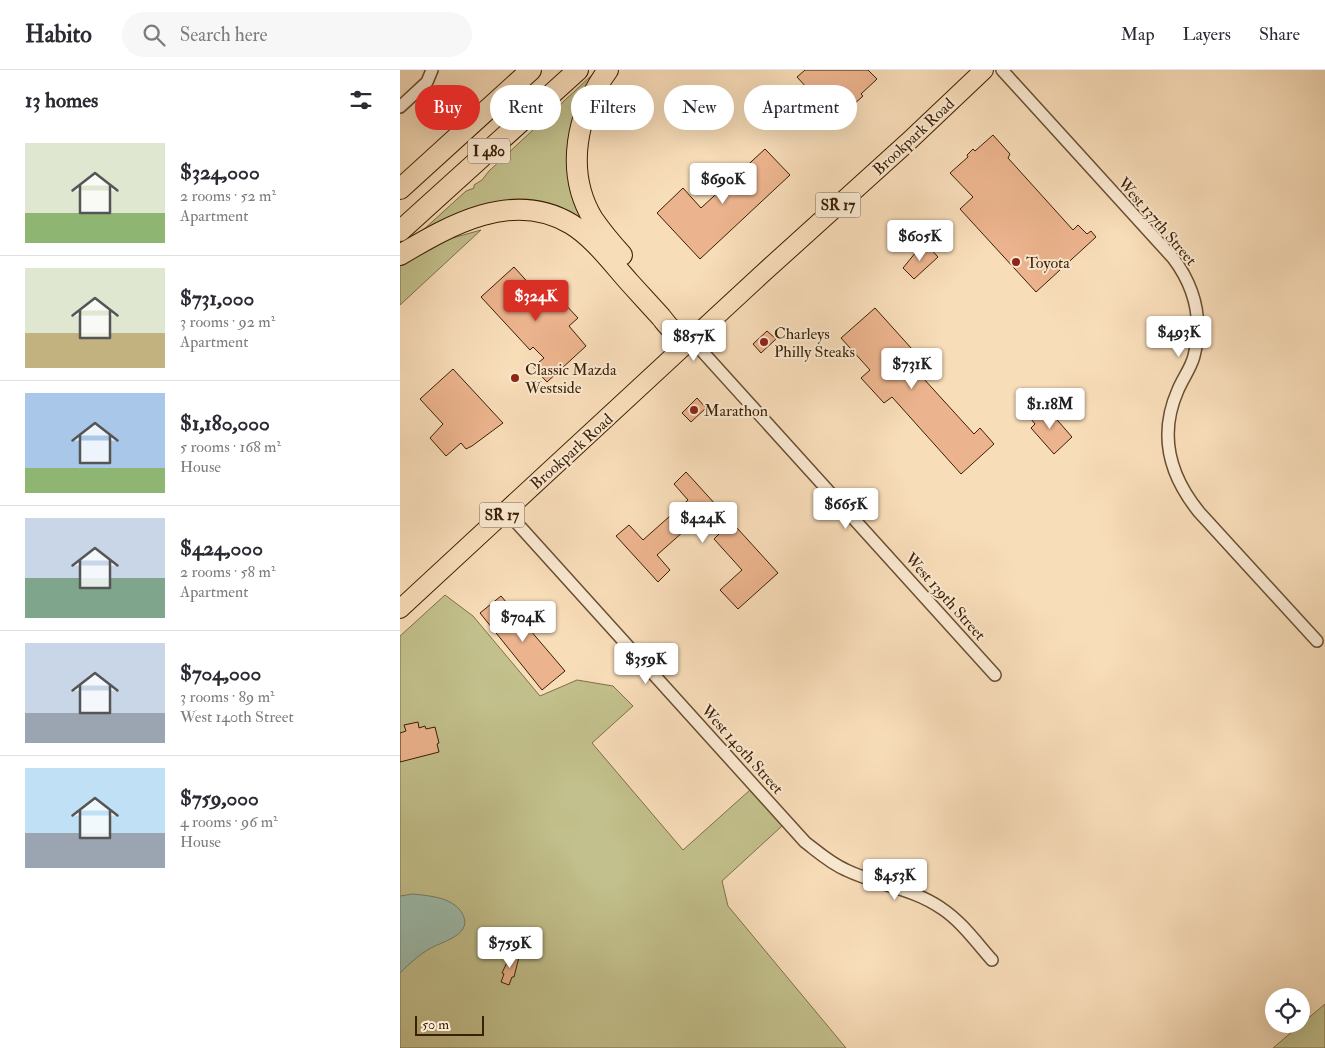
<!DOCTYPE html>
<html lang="en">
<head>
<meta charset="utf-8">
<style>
	body { margin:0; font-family:"IM FELL Double Pica",serif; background:#f7f7f7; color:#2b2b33; height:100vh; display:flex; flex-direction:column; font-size:19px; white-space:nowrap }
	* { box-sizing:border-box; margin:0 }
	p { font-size:16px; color:#7c7c81 }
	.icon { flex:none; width:28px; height:28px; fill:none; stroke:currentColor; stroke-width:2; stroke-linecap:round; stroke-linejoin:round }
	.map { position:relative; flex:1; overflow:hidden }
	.sheet { display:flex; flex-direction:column; background:#fff; width:400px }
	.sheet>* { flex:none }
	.banner { position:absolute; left:15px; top:15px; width:475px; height:45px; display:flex; gap:10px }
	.controls { position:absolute; left:865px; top:918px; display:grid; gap:10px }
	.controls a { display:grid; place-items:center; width:45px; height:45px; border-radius:50%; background:#fff; box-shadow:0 5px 20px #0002; font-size:25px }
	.scale { position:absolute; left:15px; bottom:12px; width:69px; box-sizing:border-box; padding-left:5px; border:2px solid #3b1f03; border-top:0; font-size:14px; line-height:18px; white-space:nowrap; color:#3b1f03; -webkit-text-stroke:4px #fae9d2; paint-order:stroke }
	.price { position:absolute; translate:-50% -42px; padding:0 11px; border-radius:5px; background:#fff; color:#222; font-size:16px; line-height:32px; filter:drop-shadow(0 1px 2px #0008) }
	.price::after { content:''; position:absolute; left:50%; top:30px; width:15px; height:11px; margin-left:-8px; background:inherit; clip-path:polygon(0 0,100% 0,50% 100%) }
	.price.selected { background:#d93025; color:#fff }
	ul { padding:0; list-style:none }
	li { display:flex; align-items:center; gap:15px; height:125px; padding:0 25px }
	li+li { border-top:1px solid #e1e1e2 }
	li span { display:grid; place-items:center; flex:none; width:140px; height:100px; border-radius:0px; color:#555 }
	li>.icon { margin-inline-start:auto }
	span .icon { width:60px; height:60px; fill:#fffc; stroke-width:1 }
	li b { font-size:21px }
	h2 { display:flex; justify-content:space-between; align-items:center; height:60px; padding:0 25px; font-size:21px }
	.pill { padding:0 18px; border-radius:22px; background:#fff; box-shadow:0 5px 20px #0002; font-size:18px; line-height:45px }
	.pill.selected { background:#d93025; color:#fff }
	header { display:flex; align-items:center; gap:30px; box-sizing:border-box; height:70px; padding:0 25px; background:#fff; border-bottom:1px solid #e1e1e2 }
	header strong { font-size:24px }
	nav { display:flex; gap:28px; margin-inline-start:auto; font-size:18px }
	.search { width:350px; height:45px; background:#f7f7f7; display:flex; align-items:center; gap:12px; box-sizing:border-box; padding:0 18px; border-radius:28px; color:#7c7c81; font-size:19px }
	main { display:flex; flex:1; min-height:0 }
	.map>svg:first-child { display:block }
</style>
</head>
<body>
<header>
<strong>Habito</strong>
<div class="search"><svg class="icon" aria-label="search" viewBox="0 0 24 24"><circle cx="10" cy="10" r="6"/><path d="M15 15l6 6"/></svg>Search here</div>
<nav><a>Map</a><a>Layers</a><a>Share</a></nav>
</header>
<main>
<section class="sheet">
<h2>13 homes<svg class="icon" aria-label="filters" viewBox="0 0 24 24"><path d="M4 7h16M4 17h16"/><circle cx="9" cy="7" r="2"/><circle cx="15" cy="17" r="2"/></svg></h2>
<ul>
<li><span style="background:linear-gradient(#dfe7d0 70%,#8fb573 0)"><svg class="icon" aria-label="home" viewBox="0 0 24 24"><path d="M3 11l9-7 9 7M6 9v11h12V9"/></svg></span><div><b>$324,000</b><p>2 rooms · 52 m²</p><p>Apartment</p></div></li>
<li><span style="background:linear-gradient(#dfe7d0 65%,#c2b280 0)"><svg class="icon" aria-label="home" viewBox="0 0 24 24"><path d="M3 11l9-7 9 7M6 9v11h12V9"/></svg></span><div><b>$731,000</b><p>3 rooms · 92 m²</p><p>Apartment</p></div></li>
<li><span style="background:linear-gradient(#a9c7e8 75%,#8fb573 0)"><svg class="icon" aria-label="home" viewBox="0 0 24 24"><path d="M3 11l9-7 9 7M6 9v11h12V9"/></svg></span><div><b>$1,180,000</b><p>5 rooms · 168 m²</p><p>House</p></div></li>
<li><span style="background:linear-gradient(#c9d6e8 60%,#7fa58c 0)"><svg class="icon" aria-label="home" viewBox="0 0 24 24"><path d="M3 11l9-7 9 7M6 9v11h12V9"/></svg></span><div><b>$424,000</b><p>2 rooms · 58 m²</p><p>Apartment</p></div></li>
<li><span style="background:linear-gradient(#c9d6e8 70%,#9aa5b1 0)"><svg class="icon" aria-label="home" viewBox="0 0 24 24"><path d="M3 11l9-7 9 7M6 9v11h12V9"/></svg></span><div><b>$704,000</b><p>3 rooms · 89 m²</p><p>West 140th Street</p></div></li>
<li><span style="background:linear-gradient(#bfe0f5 65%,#9aa5b1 0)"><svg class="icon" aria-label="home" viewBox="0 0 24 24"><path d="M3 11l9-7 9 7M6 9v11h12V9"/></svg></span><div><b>$759,000</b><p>4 rooms · 96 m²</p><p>House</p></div></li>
</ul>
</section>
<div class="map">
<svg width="925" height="978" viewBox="0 0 925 978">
	<rect width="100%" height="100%" fill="#f8ddb9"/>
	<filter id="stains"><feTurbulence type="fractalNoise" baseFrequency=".004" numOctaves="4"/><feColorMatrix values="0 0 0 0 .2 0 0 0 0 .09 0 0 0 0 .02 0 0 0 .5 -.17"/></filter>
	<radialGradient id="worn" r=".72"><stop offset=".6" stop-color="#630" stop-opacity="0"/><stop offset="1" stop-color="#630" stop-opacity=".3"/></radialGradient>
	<g fill="#c2c08c" stroke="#7e7048">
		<polygon points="193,4 177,48 190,153 138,137 21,162 66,121 74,118 74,115 82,110 89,101"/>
		<polygon points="81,160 0,235 0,196 49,169"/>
		<polygon points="45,525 73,546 140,626 177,610 213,616 233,636 192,673 283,780 350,720 382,756 322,811 328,836 446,978 0,978 0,566"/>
		<polygon points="925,934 925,978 873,978"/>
	</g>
	<path fill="#9dbcad" stroke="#767d69" d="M13,824C30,826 52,827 62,843C74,864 44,871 31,878C20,884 9,894 0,903V826Z"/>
	<g fill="#ecb48e" stroke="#3b1f03">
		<polygon points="405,0 468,0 477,9 461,24 463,26 442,45 423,25 418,30 397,7"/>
		<polygon points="593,65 610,84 608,88 673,160 678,155 687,164 691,161 696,167 636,222 560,139 573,127 550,103 568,87 567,85 573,79 575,81"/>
		<polygon points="365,79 390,105 300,189 257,143 283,118 301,138"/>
		<polygon points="528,176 538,187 514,209 503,198 516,182"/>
		<polygon points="114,197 153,240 162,231 178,248 169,256 186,276 147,312 133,297 144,288 133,277 130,280 81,227"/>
		<polygon points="475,238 521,289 513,297 574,364 580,358 594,374 561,404 492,327 484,333 461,308 470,300 441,268"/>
		<polygon points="367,261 376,269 361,283 353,274"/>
		<polygon points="53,299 103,353 72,376 66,379 61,373 46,386 30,368 43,354 20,329"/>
		<polygon points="297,328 306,338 291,352 282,343"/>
		<polygon points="645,336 672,367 654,384 631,358 635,354 631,349"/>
		<polygon points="286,402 378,503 338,539 320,520 342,500 314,469 319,464 302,445 257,485 270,500 258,512 216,466 229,455 243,470 288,430 274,414"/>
		<polygon points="101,526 165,601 142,620 80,543"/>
		<polygon points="18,652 19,658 25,656 26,659 35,657 39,673 37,674 39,682 0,692 0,663 6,661 4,655"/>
		<polygon points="111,884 119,887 114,907 112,907 109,915 101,912 104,904 102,903"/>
	</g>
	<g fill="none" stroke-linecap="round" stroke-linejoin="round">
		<defs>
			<g id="street">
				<path d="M602,0L773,188C795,217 803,250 794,286C791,298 783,308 778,320C758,365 769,405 799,442L917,571"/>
				<polyline points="0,37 27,12 32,0"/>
				<polyline points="291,269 595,605"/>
				<path d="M106,441L405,772C418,782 430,793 446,800C477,815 512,818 541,838C561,851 576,872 592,890"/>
			</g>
			<polyline id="primary" points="0,539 361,205 508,72 584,0"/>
			<g id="highway">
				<path d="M208,0C177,42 164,101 193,149C202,162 212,174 222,185"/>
				<polyline points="0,119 131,0"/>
				<polyline points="0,161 178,0"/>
				<path d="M0,185C50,155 113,119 171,154C194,168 212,193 230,213C240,224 251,236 261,247C265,252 269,258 274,261C279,264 286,267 291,269"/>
			</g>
		</defs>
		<use href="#street" stroke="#6a4e30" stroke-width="14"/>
		<use href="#primary" stroke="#3b1f03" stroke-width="20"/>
		<use href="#highway" stroke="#3b1f03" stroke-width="22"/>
		<use href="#street" stroke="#fae9d2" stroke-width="11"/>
		<use href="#primary" stroke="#f8ddb9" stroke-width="18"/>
		<use href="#highway" stroke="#f8ddb9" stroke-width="20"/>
	</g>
	<g fill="#8f2418" stroke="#fae9d2" stroke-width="2">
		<circle cx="616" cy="192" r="5"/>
		<circle cx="364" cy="272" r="5"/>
		<circle cx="115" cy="308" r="5"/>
		<circle cx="294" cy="340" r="5"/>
	</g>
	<g text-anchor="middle" stroke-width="4" stroke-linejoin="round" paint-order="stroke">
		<g fill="#fae9d2" stroke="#745c41" stroke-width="1">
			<rect x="68" y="68.5" width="42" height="25" rx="4"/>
			<rect x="415.5" y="122.5" width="45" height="25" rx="4"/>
			<rect x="79.5" y="432.5" width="45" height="25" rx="4"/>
		</g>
		<g font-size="15" font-weight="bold" fill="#3b1f03">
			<text x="89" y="86">I 480</text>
			<text x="438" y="140">SR 17</text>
			<text x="102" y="450">SR 17</text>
		</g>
		<g font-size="16" fill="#3b1f03" stroke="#fae9d2">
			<text transform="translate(513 66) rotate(-43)" y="6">Brookpark Road</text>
			<text transform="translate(758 151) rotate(49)" y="6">West 137th Street</text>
			<text transform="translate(171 381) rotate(-42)" y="6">Brookpark Road</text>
			<text transform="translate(546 526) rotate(48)" y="6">West 139th Street</text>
			<text transform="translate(343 679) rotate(48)" y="6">West 140th Street</text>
		</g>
		<g font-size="16" fill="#3b1f03" stroke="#fae9d2" text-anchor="start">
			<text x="626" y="198">Toyota</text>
			<text x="374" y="269">Charleys<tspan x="374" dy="18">Philly Steaks</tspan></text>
			<text x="125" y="305">Classic Mazda<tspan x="125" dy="18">Westside</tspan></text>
			<text x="304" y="346">Marathon</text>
		</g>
	</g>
	<rect width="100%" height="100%" filter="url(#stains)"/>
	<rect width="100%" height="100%" fill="url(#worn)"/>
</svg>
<div class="controls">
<a><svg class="icon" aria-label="locate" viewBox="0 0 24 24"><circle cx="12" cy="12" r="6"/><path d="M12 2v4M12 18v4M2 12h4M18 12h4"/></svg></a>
</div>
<div class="scale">50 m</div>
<b class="price" style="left:323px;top:135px">$690K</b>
<b class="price" style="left:520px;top:192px">$605K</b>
<b class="price selected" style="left:136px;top:252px">$324K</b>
<b class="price" style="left:779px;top:288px">$493K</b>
<b class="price" style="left:294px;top:292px">$857K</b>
<b class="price" style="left:512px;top:320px">$731K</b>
<b class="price" style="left:650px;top:360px">$1.18M</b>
<b class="price" style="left:446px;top:460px">$665K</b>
<b class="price" style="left:303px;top:474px">$424K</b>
<b class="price" style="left:123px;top:573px">$704K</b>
<b class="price" style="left:246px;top:615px">$359K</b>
<b class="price" style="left:495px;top:831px">$453K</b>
<b class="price" style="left:110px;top:899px">$759K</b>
<div class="banner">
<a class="pill selected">Buy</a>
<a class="pill">Rent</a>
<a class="pill">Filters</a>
<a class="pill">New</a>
<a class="pill">Apartment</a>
</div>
</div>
</main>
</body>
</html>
